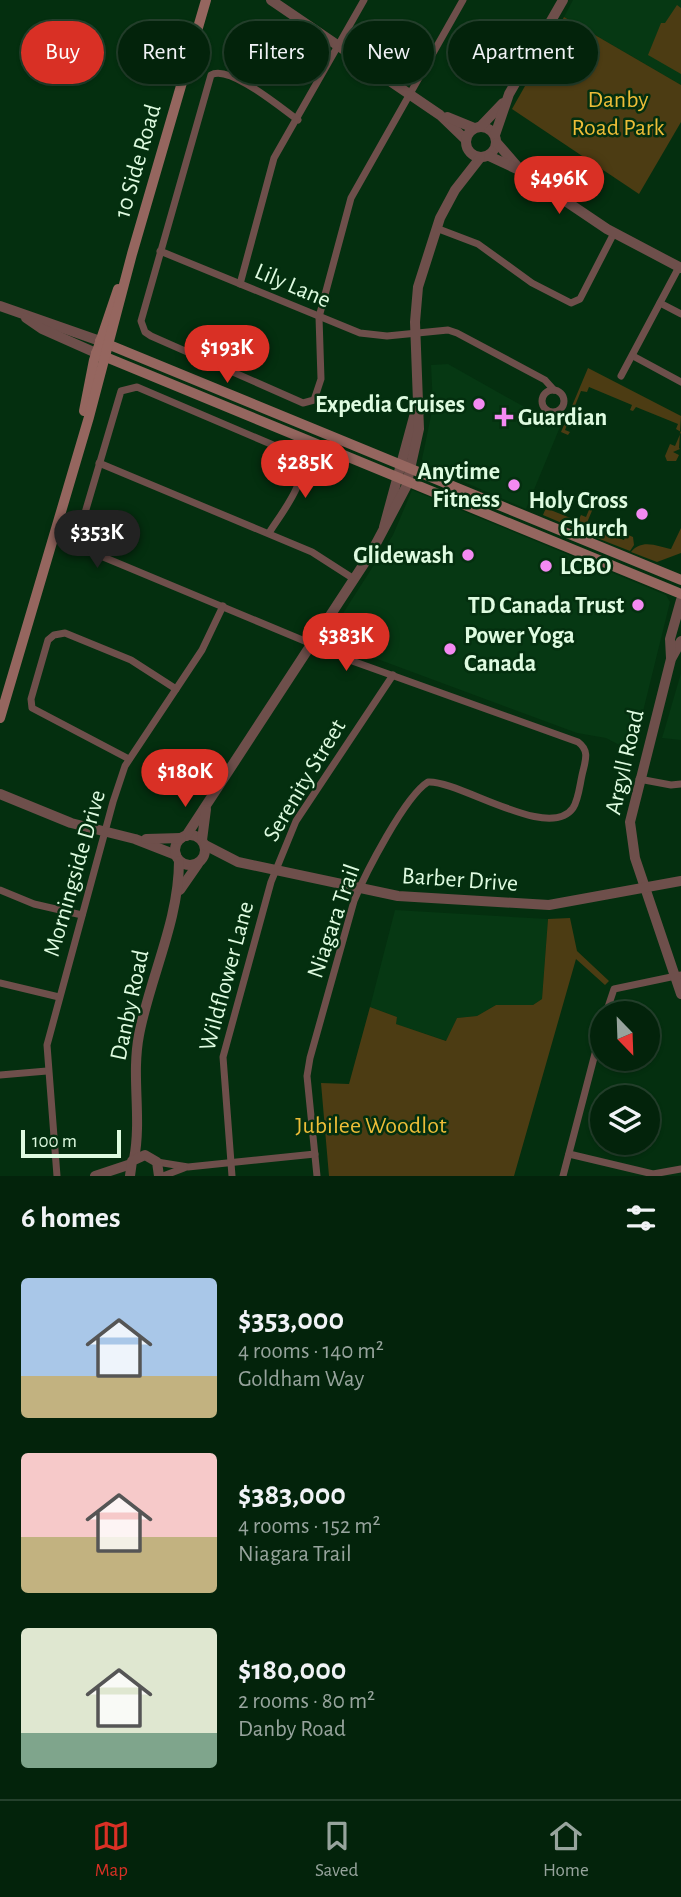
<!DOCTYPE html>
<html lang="en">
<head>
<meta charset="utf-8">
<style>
	body { margin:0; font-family:"Alegreya Sans",sans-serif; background:#112f19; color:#f1f3f6; height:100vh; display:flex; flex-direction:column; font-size:26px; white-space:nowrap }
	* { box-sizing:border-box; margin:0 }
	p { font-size:23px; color:#97a49d }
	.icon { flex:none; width:38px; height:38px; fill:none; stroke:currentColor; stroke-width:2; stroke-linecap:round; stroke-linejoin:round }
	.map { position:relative; height:1176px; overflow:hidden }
	.drawer { display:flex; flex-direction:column; background:#03230b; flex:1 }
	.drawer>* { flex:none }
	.guide { position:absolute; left:21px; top:21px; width:640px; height:63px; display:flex; gap:14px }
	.needle { width:46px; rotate:157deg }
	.buttons { position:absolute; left:590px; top:1001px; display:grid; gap:14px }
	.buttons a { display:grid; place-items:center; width:70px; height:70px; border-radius:50%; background:#03230b; box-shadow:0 2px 5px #0004,0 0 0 2px #24402c; font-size:35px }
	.scale { position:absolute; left:21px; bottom:18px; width:100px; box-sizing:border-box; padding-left:7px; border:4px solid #defbe0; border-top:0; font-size:19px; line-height:24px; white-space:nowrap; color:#defbe0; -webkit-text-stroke:5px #042f0f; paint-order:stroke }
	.price { position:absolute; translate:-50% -60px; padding:0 16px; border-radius:24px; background:#d93025; color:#fff; font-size:23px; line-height:46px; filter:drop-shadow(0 2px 4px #0008) }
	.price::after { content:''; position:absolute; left:50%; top:42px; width:21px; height:16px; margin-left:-10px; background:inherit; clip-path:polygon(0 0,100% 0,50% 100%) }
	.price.on { background:#222; color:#fff }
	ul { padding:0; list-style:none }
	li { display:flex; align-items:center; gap:21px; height:175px; padding:0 21px }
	li span { display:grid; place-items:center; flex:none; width:196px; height:140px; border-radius:7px; color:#555 }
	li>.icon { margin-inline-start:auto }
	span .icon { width:84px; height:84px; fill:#fffc; stroke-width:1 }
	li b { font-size:30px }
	h2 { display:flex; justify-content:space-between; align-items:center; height:84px; padding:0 21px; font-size:30px }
	.chip { padding:0 24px; border-radius:32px; background:#03230b; box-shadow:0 2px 5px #0004,0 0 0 2px #24402c; font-size:24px; line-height:63px }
	.chip.on { background:#d93025; color:#fff }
	.tabs { display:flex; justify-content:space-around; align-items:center; height:98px; border-top:2px solid #24402c; background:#03230b; font-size:19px; color:#97a49d }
	.tabs a { display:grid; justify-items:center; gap:4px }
	.tabs .on { color:#d93025 }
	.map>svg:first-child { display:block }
</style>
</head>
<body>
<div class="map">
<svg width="681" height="1176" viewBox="0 0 681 1176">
	<rect width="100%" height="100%" fill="#042f0f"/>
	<g fill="#063813">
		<polygon points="573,0 681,0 681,85 564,17"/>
		<polygon points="448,364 560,427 526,509 425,465 422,459 433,406 431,365"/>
		<polygon points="412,490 666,595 670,602 633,752 606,738 577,733 326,640 393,535"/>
		<polygon points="681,673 681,740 662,738 665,728"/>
		<polygon points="395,910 548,919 542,999 533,1005 496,1005 477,1016 457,1018 447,1041 395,1024 397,1017 370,1007"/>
	</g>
	<g fill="#4c3c13">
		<polygon points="677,5 681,8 681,74 648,55 661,23 665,23"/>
		<polygon points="564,17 681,85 681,122 639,194 512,109"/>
		<polygon points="588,368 681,416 679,448 680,449 673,452 679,455 676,461 667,461 665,456 670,444 675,446 681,432 676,429 678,424 636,407 633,411 630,410 632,405 589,387 587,392 581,391 565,430 570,432 568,435 561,432"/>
		<polygon points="586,500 594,506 583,532 543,515 548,503 548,509 578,521 581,515 586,517 591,505"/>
		<path d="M681,528V553L657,562L631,552C642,538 659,547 671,549Z"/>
		<polygon points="599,531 624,540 626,534 633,537 634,545 630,551 597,538"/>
		<polygon points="570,918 577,951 609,981 605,985 576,959 514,1176 329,1176 321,1083 349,1084 370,1007 397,1017 396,1024 446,1041 457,1018 477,1016 496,1005 533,1005 542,999 548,919"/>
	</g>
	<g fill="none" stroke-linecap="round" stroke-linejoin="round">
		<g stroke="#6e4f4b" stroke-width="7">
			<path d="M298,120C281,108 229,64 211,75L141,321L145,332L151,336L303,403L314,400L321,379L319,317L351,198L463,0"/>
			<polyline points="436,228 478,244 532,283 571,303 580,299 614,233"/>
			<polyline points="160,251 360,333 387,336 448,330 457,333 545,380 554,390"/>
			<polyline points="240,284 274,158 364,0"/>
			<polyline points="660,303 681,314"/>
			<polyline points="633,356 681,382"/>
			<polyline points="621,376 679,267"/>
			<circle cx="553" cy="401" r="11"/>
			<polyline points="99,463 312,552 354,579"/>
			<path d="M269,533C280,515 311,478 299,456L137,387L121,391L79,533L84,549L355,662L578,742C589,750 586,759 583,771C580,782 579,799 573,808C549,842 459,780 428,782C405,796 365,874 354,901L310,1058L307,1076L317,1176"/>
			<polyline points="129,759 32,708 31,699 48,640 54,635 65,633 131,660 176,689"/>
			<polyline points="639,779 671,785 681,784"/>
			<polyline points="0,890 34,904 82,915"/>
			<polyline points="0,983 59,997"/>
			<polyline points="606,1013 614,989 681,975"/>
			<polyline points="0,1075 47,1071"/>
			<polyline points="569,1154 653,1174 681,1169"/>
			<polyline points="157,1162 188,1167 315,1154"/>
			<polyline points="57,1176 47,1045 113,802 125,766 202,650 223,606"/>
			<polyline points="163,1176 184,1168"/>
			<polyline points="232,1176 223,1057 271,882 296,821 393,675"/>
			<polyline points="563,1176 602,1027"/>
		</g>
		<g stroke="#6e4f4b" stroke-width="10">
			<polyline points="271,0 440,115 466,140"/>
			<polyline points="447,117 474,128"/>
			<circle cx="481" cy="142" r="15"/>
			<polyline points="480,127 503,103"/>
			<polyline points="495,135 509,94 563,0"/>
			<polyline points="497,143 517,166"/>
			<polyline points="489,156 521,171 607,229 681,268"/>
			<polyline points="0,306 100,341"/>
			<polyline points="26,318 42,329 96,353"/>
			<polyline points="384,527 415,413"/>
			<polyline points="681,641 671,659 630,822 635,858 681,994"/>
			<polyline points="671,658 670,639 681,600"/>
			<polyline points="0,794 71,823 135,839 176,855"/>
			<circle cx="190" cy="850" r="15"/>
			<polyline points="186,836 371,553 406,487 419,429 415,322 418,287 440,218 455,190 480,158"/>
			<polyline points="146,839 181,838"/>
			<polyline points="202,840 206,809"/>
			<polyline points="205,845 238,862 398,896 549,905 681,881"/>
			<polyline points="180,890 198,864"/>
			<path d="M134,1159C142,1117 131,1077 139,1035C150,977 179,921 179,861"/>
			<polyline points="95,1176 131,1164"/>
			<polyline points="130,1176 132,1161 145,1155 157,1162 159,1176"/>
		</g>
		<g stroke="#95665f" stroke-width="10">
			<polyline points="100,341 681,580"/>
			<polyline points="96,353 681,594"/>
			<polyline points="84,411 94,360 118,289"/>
			<polyline points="0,718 89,417 132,254 206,0"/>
		</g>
	</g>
	<g fill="#f38af2" stroke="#042f0f" stroke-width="2.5">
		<circle cx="479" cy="404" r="7"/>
		<path d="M500.5 406.5h7v7h7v7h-7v7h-7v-7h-7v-7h7z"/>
		<circle cx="514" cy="485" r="7"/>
		<circle cx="642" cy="514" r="7"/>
		<circle cx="468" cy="555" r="7"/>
		<circle cx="546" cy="566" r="7"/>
		<circle cx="638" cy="605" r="7"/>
		<circle cx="450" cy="649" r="7"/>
	</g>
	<g text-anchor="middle" stroke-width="5" stroke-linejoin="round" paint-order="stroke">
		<g font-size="24" fill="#edbd38" stroke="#042f0f">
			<text x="618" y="107">Danby<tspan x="618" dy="28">Road Park</tspan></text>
			<text x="371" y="1133">Jubilee Woodlot</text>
		</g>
		<g font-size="24" fill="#defbe0" stroke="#042f0f">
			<text transform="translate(137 161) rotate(-74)" y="8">10 Side Road</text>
			<text transform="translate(293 285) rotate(23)" y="8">Lily Lane</text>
			<text transform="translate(624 762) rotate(-77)" y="8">Argyll Road</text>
			<text transform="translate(304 780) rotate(-59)" y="8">Serenity Street</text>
			<text transform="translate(74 873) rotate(-74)" y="8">Morningside Drive</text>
			<text transform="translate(460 879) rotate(4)" y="8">Barber Drive</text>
			<text transform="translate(333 921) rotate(-71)" y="8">Niagara Trail</text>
			<text transform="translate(226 976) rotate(-75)" y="8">Wildflower Lane</text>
			<text transform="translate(129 1005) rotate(-78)" y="8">Danby Road</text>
		</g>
		<g font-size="24" font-weight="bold" fill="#defbe0" stroke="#042f0f" text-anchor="end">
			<text x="465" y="412">Expedia Cruises</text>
			<text x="518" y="425" text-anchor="start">Guardian</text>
			<text x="500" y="479">Anytime<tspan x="500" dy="28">Fitness</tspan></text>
			<text x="628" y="508">Holy Cross<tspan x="628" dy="28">Church</tspan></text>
			<text x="454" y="563">Glidewash</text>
			<text x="560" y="574" text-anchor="start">LCBO</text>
			<text x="624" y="613">TD Canada Trust</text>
			<text x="464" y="643" text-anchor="start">Power Yoga<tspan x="464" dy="28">Canada</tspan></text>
		</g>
	</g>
</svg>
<div class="buttons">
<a><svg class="needle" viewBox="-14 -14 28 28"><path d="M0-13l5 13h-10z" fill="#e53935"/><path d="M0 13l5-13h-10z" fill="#97a49d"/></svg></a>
<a><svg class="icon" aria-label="layers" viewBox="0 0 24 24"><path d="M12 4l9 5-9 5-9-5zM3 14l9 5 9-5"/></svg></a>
</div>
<div class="scale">100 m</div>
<b class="price" style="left:559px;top:216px">$496K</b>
<b class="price" style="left:227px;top:385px">$193K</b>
<b class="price" style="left:305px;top:500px">$285K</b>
<b class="price on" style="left:97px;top:570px">$353K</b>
<b class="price" style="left:346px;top:673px">$383K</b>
<b class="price" style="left:185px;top:809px">$180K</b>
<div class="guide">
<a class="chip on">Buy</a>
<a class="chip">Rent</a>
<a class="chip">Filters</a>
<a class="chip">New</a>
<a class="chip">Apartment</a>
</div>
</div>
<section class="drawer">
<h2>6 homes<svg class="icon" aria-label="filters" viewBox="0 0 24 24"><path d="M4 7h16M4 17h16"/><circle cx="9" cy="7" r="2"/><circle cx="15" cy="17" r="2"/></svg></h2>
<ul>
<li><span style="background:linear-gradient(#a9c7e8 70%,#c2b280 0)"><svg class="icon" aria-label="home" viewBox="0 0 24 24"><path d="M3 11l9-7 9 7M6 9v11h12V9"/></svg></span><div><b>$353,000</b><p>4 rooms · 140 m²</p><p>Goldham Way</p></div></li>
<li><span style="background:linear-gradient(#f6c9c9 60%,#c2b280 0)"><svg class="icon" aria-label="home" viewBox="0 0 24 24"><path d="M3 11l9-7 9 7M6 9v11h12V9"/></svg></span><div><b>$383,000</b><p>4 rooms · 152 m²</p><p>Niagara Trail</p></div></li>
<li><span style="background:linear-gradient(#dfe7d0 75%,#7fa58c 0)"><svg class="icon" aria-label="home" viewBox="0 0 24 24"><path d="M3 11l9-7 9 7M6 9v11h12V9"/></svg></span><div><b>$180,000</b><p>2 rooms · 80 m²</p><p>Danby Road</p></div></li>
</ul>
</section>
<nav class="tabs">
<a class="on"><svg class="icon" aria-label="map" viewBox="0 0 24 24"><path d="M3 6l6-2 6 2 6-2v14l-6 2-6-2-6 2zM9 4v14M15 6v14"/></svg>Map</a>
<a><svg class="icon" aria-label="saved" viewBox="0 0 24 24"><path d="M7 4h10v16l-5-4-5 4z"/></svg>Saved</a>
<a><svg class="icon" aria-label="home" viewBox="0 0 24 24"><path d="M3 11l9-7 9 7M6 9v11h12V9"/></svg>Home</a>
</nav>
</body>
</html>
